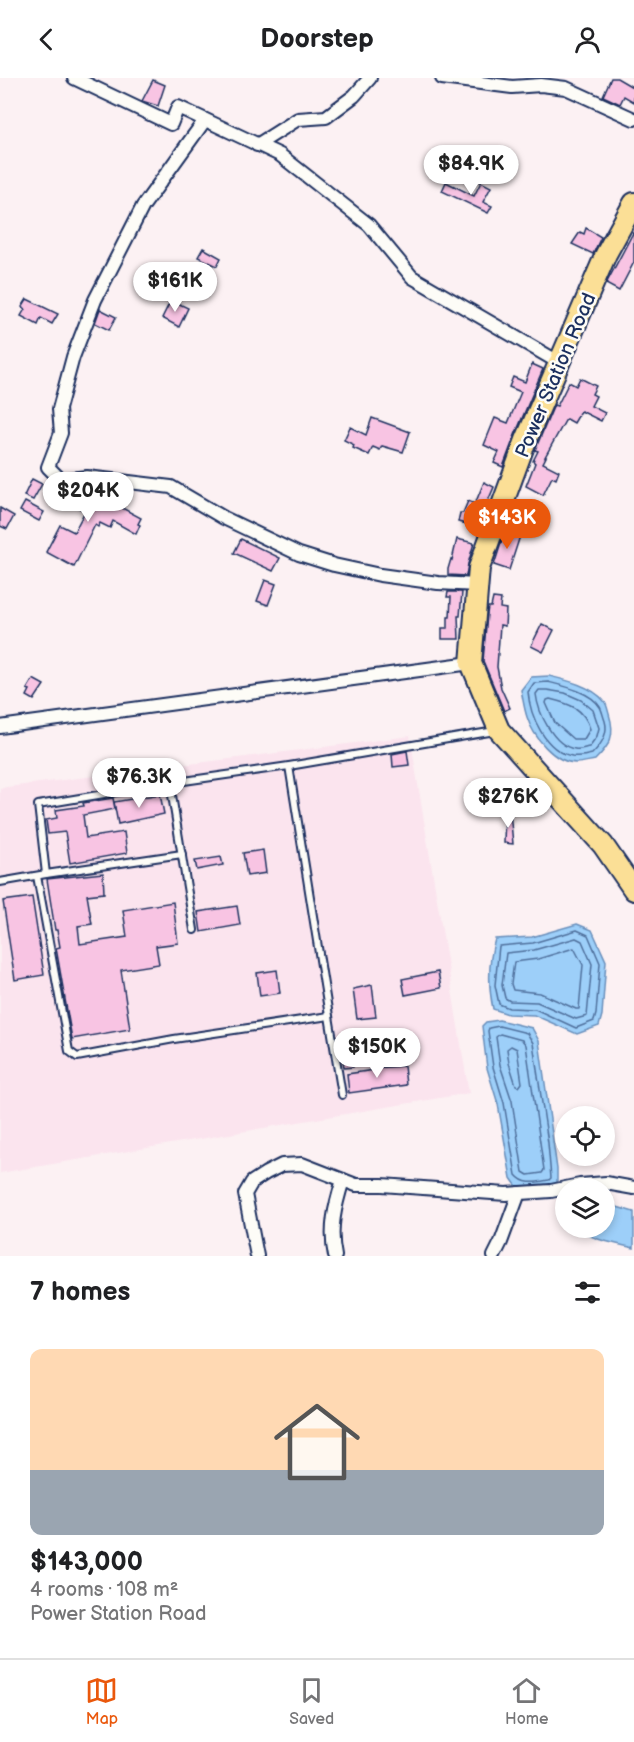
<!DOCTYPE html>
<html lang="en">
<head>
<meta charset="utf-8">
<style>
	body { margin:0; font-family:"Balsamiq Sans",sans-serif; background:#f6f6f6; color:#202124; height:100vh; display:flex; flex-direction:column; font-size:22px; white-space:nowrap }
	* { box-sizing:border-box; margin:0 }
	p { font-size:20px; color:#757577 }
	.icon { flex:none; width:33px; height:33px; fill:none; stroke:currentColor; stroke-width:2; stroke-linecap:round; stroke-linejoin:round }
	.map { position:relative; height:1178px; overflow:hidden }
	.details { display:flex; flex-direction:column; background:#fff; flex:1 }
	.details>* { flex:none }
	.tools { position:absolute; left:555px; top:1028px; display:grid; gap:12px }
	.tools a { display:grid; place-items:center; width:60px; height:60px; border-radius:50%; background:#fff; box-shadow:0 3px 9px #0003; font-size:30px }
	.price { position:absolute; translate:-50% -51px; padding:0 14px; border-radius:21px; background:#fff; color:#222; font-size:20px; line-height:39px; filter:drop-shadow(0 2px 3px #0008) }
	.price::after { content:''; position:absolute; left:50%; top:36px; width:18px; height:14px; margin-left:-9px; background:inherit; clip-path:polygon(0 0,100% 0,50% 100%) }
	.price.on { background:#ea580c; color:#fff }
	ul { padding:0; list-style:none }
	li { display:grid; align-content:center; gap:12px; height:318px; padding:0 30px }
	li span { display:grid; place-items:center; height:186px; border-radius:12px; color:#555 }
	li>.icon { margin-inline-start:auto }
	span .icon { width:108px; height:108px; fill:#fffc; stroke-width:1 }
	li b { font-size:26px }
	h2 { display:flex; justify-content:space-between; align-items:center; height:72px; padding:0 30px; font-size:26px }
	header { display:flex; justify-content:space-between; align-items:center; height:78px; padding:0 30px; background:#fff; font-size:27px; font-weight:700 }
	.menu { display:flex; justify-content:space-around; align-items:center; height:84px; border-top:2px solid #e0e0e0; background:#fff; font-size:16px; color:#757577 }
	.menu a { display:grid; justify-items:center; gap:3px }
	.menu .on { color:#ea580c }
	.map>svg:first-child { display:block }
</style>
</head>
<body>
<header><svg class="icon" aria-label="back" viewBox="0 0 24 24"><path d="M15 5l-7 7 7 7"/></svg>Doorstep<svg class="icon" aria-label="person" viewBox="0 0 24 24"><circle cx="12" cy="8" r="4"/><path d="M4 21q1-7 8-7t8 7"/></svg></header>
<div class="map">
<svg width="634" height="1178" viewBox="0 0 634 1178">
	<rect width="100%" height="100%" fill="#fcf1f3"/>
	<filter id="ink" filterUnits="userSpaceOnUse"><feTurbulence type="fractalNoise" baseFrequency=".0167" numOctaves="2"/><feDisplacementMap in="SourceGraphic" scale="12" xChannelSelector="R" yChannelSelector="G"/><feConvolveMatrix kernelMatrix="1 2 1 2 8 2 1 2 1" color-interpolation-filters="sRGB"/></filter>
	<g filter="url(#ink)">
		<polygon fill="#fbe4ee" points="410,658 469,1015 0,1095 0,710"/>
		<g fill="#9dcff9" stroke="#698fbb" stroke-width="1.5">
			<path d="M549,598C566,602 592,608 604,623C607,626 608,633 609,636C616,658 610,667 595,682C589,683 582,685 576,685C554,685 533,658 527,639C524,630 523,621 521,612L531,599Z"/>
			<path d="M577,846L592,852L606,883L602,937L599,948L577,956L534,937L508,936L493,931C488,907 488,885 495,861L532,859Z"/>
			<path d="M499,942L532,950L539,963L557,1091V1105C548,1109 527,1115 517,1108C515,1106 513,1103 511,1100L498,1026L487,990L482,948L486,944Z"/>
			<path d="M605,1117L617,1129L634,1134V1170C613,1165 592,1162 574,1149H604Z"/>
		</g>
		<g fill="none" stroke-linecap="round" stroke-linejoin="round">
			<g stroke="#4f6f9c" stroke-width="1.5">
				<path d="M548,604C564,608 591,614 600,629C602,632 603,638 605,643C609,656 601,667 592,676C585,678 579,679 572,678C545,673 530,638 528,614L534,605Z"/>
				<path d="M539,612H547L565,615L581,622L593,632L599,650L597,658L589,669C584,670 579,672 575,671C553,668 538,634 536,616Z"/>
				<path d="M550,621C570,626 584,630 590,651L584,661H573L555,645L546,625L547,622Z"/>
				<polygon points="577,852 588,857 600,885 596,936 594,943 576,950 535,931 509,930 499,926 495,907 499,868 533,865"/>
				<polygon points="576,860 582,863 592,886 587,938 576,941 537,924 510,923 505,920 502,907 506,875 534,872"/>
				<polygon points="574,870 583,887 579,931 576,931 540,915 513,912 511,906 514,884 538,881"/>
				<path d="M499,948L527,955L533,965L548,1065L551,1100L549,1102C537,1104 525,1108 516,1097L504,1025L493,989L488,953L489,950Z"/>
				<polygon points="500,956 522,962 526,967 544,1092 542,1095 528,1097 523,1094 512,1023 500,987 496,959"/>
				<polygon points="511,968 517,971 522,1005 519,1009 516,1007 509,985 507,971"/>
			</g>
		</g>
		<g fill="#f8c4e3" stroke="#1b2f5e" stroke-width="1.5">
			<polygon points="611,0 617,0 634,10 634,24 624,18 620,26 603,18"/>
			<polygon points="153,2 165,7 158,28 142,23"/>
			<polygon points="462,76 486,87 482,94 471,88 467,96 455,90"/>
			<polygon points="446,104 474,118 481,104 491,109 483,124 492,128 488,135 442,113"/>
			<polygon points="586,150 601,159 593,176 572,166 580,154 584,156"/>
			<polygon points="634,153 634,184 619,213 606,206"/>
			<polygon points="203,170 221,180 217,188 198,179"/>
			<polygon points="27,221 58,236 52,246 41,240 38,247 21,238 25,231 22,229"/>
			<polygon points="171,222 188,230 179,249 162,240"/>
			<polygon points="100,231 116,239 109,252 95,245"/>
			<polygon points="532,286 543,291 515,357 503,389 494,385 499,374 484,367 495,340 508,345 521,314 509,309 513,299 525,304"/>
			<polygon points="580,300 596,308 592,316 596,318 591,328 605,335 601,343 581,333 574,345 567,341 565,343 545,379 546,379 543,385 559,393 556,401 552,399 543,417 526,408 535,385 533,383 538,373 535,372 554,327 557,328 569,304 576,308"/>
			<polygon points="372,340 410,354 403,374 382,368 380,372 373,369 369,377 353,370 354,367 344,362 350,349 366,357"/>
			<polygon points="32,401 42,406 33,422 24,418"/>
			<polygon points="484,404 494,409 485,430 487,431 483,440 478,438 476,448 458,444 460,435 463,435 468,423 475,426"/>
			<polygon points="81,408 141,440 138,446 140,447 136,456 113,443 110,450 100,445 98,449 95,447 74,489 46,474 60,447 74,454 85,433 63,421 69,409"/>
			<polygon points="25,424 44,434 39,443 20,433"/>
			<polygon points="0,430 14,438 7,451 0,448"/>
			<polygon points="505,453 520,458 509,492 494,487"/>
			<polygon points="241,461 280,480 273,493 234,475"/>
			<polygon points="457,461 474,465 468,486 466,498 448,497 448,491 451,481 452,482"/>
			<polygon points="265,502 276,506 268,527 257,523"/>
			<polygon points="448,514 462,514 460,538 458,538 459,561 442,561 442,550 448,550 448,539 450,539 451,519 447,519"/>
			<polygon points="493,520 501,521 500,530 506,531 505,548 500,547 497,589 501,610 510,630 504,633 483,583 487,536 488,529 491,529"/>
			<polygon points="542,546 554,552 543,574 531,568"/>
			<polygon points="33,601 44,607 34,622 27,618 30,612 27,611"/>
			<polygon points="407,673 409,687 393,689 392,676"/>
			<polygon points="160,716 164,736 118,746 114,724"/>
			<polygon points="113,720 115,731 83,737 86,760 124,754 127,775 70,785 65,754 48,756 46,742 57,740 56,732 84,728 83,725"/>
			<polygon points="505,734 510,734 513,766 504,765"/>
			<polygon points="263,772 266,795 247,798 243,775"/>
			<polygon points="221,779 223,787 197,792 195,783"/>
			<polygon points="103,795 104,815 87,817 92,846 78,848 80,866 127,859 123,832 173,824 178,865 156,868 159,886 121,892 130,951 72,961 56,870 60,869 57,852 55,852 47,801"/>
			<polygon points="32,819 44,897 15,902 3,823"/>
			<polygon points="237,828 240,847 201,854 198,834"/>
			<polygon points="277,892 280,915 260,918 257,895"/>
			<polygon points="438,894 441,910 405,917 402,901"/>
			<polygon points="372,907 376,939 357,941 353,911"/>
			<polygon points="350,964 353,989 344,990 341,966"/>
			<polygon points="404,988 406,1007 349,1015 347,996 374,992 374,990"/>
		</g>
		<g fill="none" stroke-linecap="round" stroke-linejoin="round">
			<defs>
				<g id="service">
					<polyline points="170,705 194,852"/>
					<polyline points="46,796 182,776"/>
					<polyline points="37,798 69,973 77,979 174,961 329,938 289,688"/>
					<polyline points="0,804 46,796 38,727 170,705 289,688 495,653"/>
					<polyline points="329,938 342,1017"/>
				</g>
				<g id="minor">
					<polyline points="74,0 171,46 178,29 280,77 369,147 412,199 560,285"/>
					<polyline points="442,0 512,9 541,7 566,10 634,41"/>
					<polyline points="205,42 143,128 95,222 73,279 59,331 61,355 48,389 61,402 87,399 171,409 224,440 299,476 334,487 380,497 438,505 477,507"/>
					<polyline points="257,67 298,41 326,39 354,18 370,0"/>
					<polyline points="0,649 471,585"/>
					<polyline points="257,1178 245,1116 252,1104 266,1095 282,1087 302,1086 356,1107 382,1107 506,1116 551,1113 580,1107 606,1105 634,1110"/>
					<path d="M335,1178C329,1151 335,1128 343,1102"/>
					<polyline points="494,1178 501,1164 519,1115"/>
				</g>
				<polyline id="primary" points="634,125 606,176 526,362 479,490 471,585 499,652 603,767 634,812"/>
			</defs>
			<use href="#service" stroke="#1b2f5e" stroke-width="10"/>
			<use href="#minor" stroke="#1b2f5e" stroke-width="16"/>
			<use href="#primary" stroke="#1b2f5e" stroke-width="24"/>
			<use href="#service" stroke="#fdfcf7" stroke-width="6"/>
			<use href="#minor" stroke="#fdfcf7" stroke-width="12"/>
			<use href="#primary" stroke="#fbdf96" stroke-width="20"/>
		</g>
	</g>
	<g text-anchor="middle" stroke-width="5" stroke-linejoin="round" paint-order="stroke">
		<g font-size="20" fill="#1b2f5e" stroke="#fdfcf7">
			<text transform="translate(555 297) rotate(-67)" y="7">Power Station Road</text>
		</g>
	</g>
</svg>
<div class="tools">
<a><svg class="icon" aria-label="locate" viewBox="0 0 24 24"><circle cx="12" cy="12" r="6"/><path d="M12 2v4M12 18v4M2 12h4M18 12h4"/></svg></a>
<a><svg class="icon" aria-label="layers" viewBox="0 0 24 24"><path d="M12 4l9 5-9 5-9-5zM3 14l9 5 9-5"/></svg></a>
</div>
<b class="price" style="left:471px;top:118px">$84.9K</b>
<b class="price" style="left:175px;top:235px">$161K</b>
<b class="price" style="left:88px;top:445px">$204K</b>
<b class="price on" style="left:507px;top:472px">$143K</b>
<b class="price" style="left:139px;top:731px">$76.3K</b>
<b class="price" style="left:508px;top:751px">$276K</b>
<b class="price" style="left:377px;top:1001px">$150K</b>
</div>
<section class="details">
<h2>7 homes<svg class="icon" aria-label="filters" viewBox="0 0 24 24"><path d="M4 7h16M4 17h16"/><circle cx="9" cy="7" r="2"/><circle cx="15" cy="17" r="2"/></svg></h2>
<ul>
<li><span style="background:linear-gradient(#ffd9b3 65%,#9aa5b1 0)"><svg class="icon" aria-label="home" viewBox="0 0 24 24"><path d="M3 11l9-7 9 7M6 9v11h12V9"/></svg></span><div><b>$143,000</b><p>4 rooms · 108 m²</p><p>Power Station Road</p></div></li>
</ul>
</section>
<nav class="menu">
<a class="on"><svg class="icon" aria-label="map" viewBox="0 0 24 24"><path d="M3 6l6-2 6 2 6-2v14l-6 2-6-2-6 2zM9 4v14M15 6v14"/></svg>Map</a>
<a><svg class="icon" aria-label="saved" viewBox="0 0 24 24"><path d="M7 4h10v16l-5-4-5 4z"/></svg>Saved</a>
<a><svg class="icon" aria-label="home" viewBox="0 0 24 24"><path d="M3 11l9-7 9 7M6 9v11h12V9"/></svg>Home</a>
</nav>
</body>
</html>
